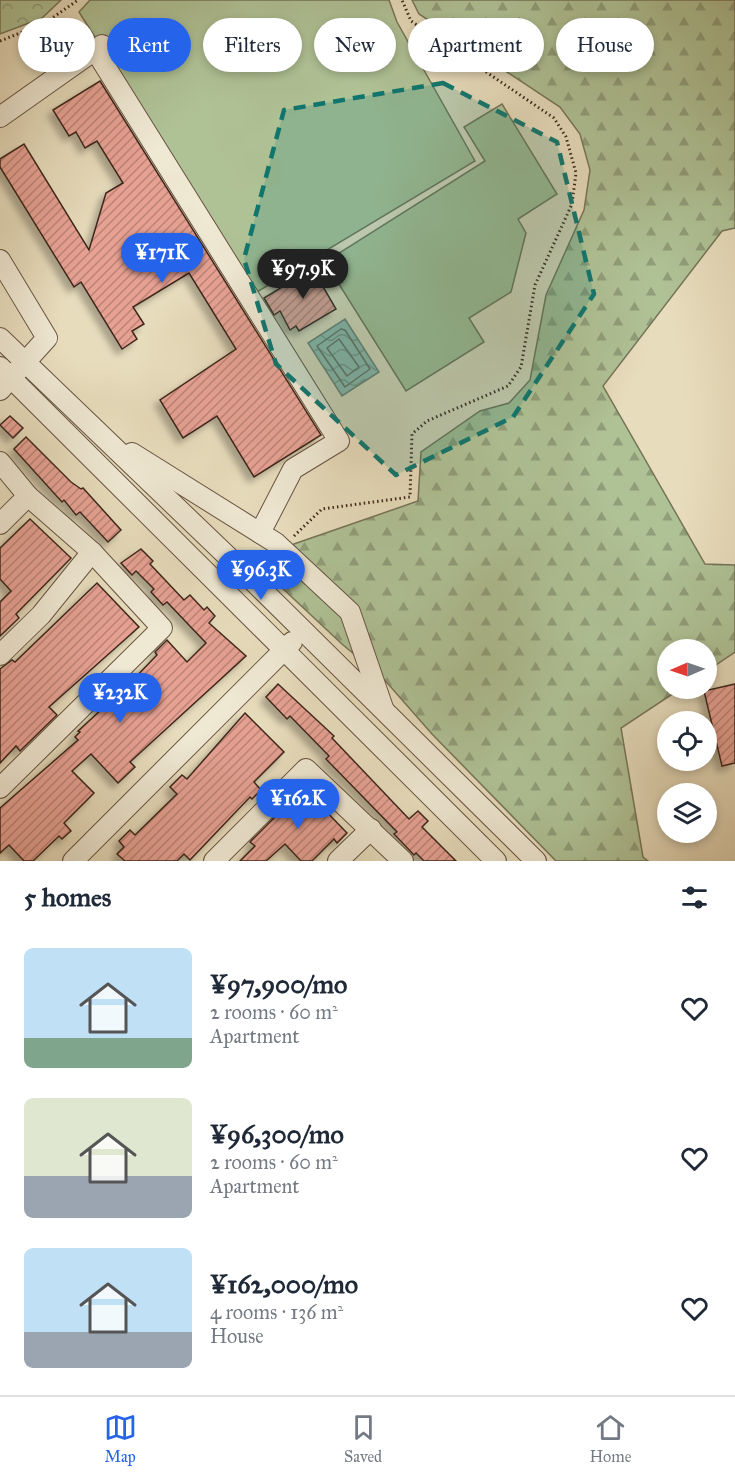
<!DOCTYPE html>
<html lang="en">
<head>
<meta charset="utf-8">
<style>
	body { margin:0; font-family:"IM FELL Great Primer",serif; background:#f2f2f3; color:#1f2937; height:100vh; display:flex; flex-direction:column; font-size:22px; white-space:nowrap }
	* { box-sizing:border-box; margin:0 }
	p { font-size:20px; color:#747a83 }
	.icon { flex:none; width:33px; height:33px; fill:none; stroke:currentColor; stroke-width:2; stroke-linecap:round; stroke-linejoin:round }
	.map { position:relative; height:861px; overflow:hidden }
	.details { display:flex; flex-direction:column; background:#fff; flex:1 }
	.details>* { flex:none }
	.top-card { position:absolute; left:18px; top:18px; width:699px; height:54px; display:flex; gap:12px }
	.needle { width:39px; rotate:268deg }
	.controls { position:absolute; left:657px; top:639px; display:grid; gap:12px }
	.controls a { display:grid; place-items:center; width:60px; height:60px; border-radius:50%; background:#fff; box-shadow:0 3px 9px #0003; font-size:30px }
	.price { position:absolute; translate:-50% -51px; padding:0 14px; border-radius:21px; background:#2563eb; color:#fff; font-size:20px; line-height:39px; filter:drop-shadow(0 2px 3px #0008) }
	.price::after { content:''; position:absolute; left:50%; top:36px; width:18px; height:14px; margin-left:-9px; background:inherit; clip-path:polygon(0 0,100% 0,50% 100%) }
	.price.selected { background:#222; color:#fff }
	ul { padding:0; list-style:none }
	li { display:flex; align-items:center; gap:18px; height:150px; padding:0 24px }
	li span { display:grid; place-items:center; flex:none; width:168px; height:120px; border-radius:9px; color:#555 }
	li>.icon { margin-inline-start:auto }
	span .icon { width:72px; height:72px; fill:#fffc; stroke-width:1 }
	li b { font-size:26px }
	h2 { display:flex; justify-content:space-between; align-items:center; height:72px; padding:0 24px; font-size:26px }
	.pill { padding:0 21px; border-radius:27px; background:#fff; box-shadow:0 3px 9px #0003; font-size:21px; line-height:54px }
	.pill.selected { background:#2563eb; color:#fff }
	.dock { display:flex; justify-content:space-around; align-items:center; height:84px; border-top:2px solid #e0e1e3; background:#fff; font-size:16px; color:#747a83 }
	.dock a { display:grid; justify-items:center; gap:3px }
	.dock .selected { color:#2563eb }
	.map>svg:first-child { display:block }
</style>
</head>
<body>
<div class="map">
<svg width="735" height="861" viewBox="0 0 735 861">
	<defs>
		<pattern id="forest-firs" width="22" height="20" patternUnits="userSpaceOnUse" patternTransform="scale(1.5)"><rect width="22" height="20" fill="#afc296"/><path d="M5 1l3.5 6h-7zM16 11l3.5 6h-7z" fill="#909e7a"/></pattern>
		<pattern id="park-crowns" width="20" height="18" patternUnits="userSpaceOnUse" patternTransform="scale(1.5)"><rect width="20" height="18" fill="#afc296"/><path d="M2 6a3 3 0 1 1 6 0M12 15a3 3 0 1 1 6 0" fill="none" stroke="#909e7a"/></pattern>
		<pattern id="water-waves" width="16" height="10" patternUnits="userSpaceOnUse" patternTransform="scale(1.5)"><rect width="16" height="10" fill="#97bcae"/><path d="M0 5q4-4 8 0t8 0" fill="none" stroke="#7d998d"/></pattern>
		<pattern id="building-hatch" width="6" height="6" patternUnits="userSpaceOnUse" patternTransform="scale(1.5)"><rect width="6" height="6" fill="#e6a193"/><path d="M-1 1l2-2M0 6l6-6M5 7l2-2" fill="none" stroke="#bc8377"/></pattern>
		<filter id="shadow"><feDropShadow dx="-5.5" dy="5.5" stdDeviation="3" flood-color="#0004"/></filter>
	</defs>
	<rect width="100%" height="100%" fill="#e7dcbc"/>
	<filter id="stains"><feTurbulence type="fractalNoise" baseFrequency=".00333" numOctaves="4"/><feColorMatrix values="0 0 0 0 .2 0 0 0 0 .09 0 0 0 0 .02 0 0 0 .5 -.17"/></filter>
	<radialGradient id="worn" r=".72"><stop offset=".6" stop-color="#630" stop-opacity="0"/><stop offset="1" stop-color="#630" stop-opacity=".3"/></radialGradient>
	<polygon fill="url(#forest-firs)" stroke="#767458" stroke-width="1.5" points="412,0 735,0 735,228 722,231 603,386 705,564 735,565 735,652 707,671 706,650 668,650 668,688 680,689 621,728 643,857 648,861 556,861 432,734 382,677 343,645 264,571 294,544 418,501 421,452 480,411 509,403 530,380 546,295 584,210 590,170 580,134 560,107 419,14"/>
	<polygon fill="url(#park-crowns)" stroke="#767458" stroke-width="1.5" points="0,0 61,0 42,18 0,34"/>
	<g fill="#afc296" stroke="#767458" stroke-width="1.5">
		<polygon points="90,0 389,0 397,22 475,161 257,292 79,12"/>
		<polygon points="502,104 557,194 518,219 526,233 511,292 469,318 484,342 406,391 325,262 485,161 464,127"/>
	</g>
	<polygon fill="url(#water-waves)" stroke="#738073" stroke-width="1.5" points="345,319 379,372 342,396 308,343"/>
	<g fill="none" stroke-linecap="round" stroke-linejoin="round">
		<g stroke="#6a7264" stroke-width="1.5">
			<polygon points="341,329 345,330 370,369 345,387 317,346"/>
			<polygon points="339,339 359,367 347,376 327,348"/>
		</g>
	</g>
	<g fill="url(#building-hatch)" stroke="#3e271b" stroke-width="1.5" filter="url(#shadow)">
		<polygon points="100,81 321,435 254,477 217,416 183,438 160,400 236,349 189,273 133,307 144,324 132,331 137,339 122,349 81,282 74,287 0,167 0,159 24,144 89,250 106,193 123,183 97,141 85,148 76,132 69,136 53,110"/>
		<polygon points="320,264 330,280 322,285 336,309 299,331 296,326 290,330 280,311 274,315 264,298"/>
		<polygon points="10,416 23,428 13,438 0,425"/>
		<polygon points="26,437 71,482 81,489 83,488 121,530 108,542 80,512 76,515 64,500 62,502 14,449"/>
		<polygon points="30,519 71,558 16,614 19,618 0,636 0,602 11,591 0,579 0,548"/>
		<polygon points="141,549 153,561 150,564 184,600 190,595 204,610 207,607 215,616 209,623 246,656 130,762 135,767 118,783 91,754 72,771 94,793 64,823 71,831 62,839 59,836 33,861 24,861 9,845 0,853 0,808 78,740 75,737 80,732 78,731 126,687 157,655 155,652 167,640 187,662 206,643 167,602 163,605 151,592 154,589 136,571 132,575 121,563"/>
		<polygon points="97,583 139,627 49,707 57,715 20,751 16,746 0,763 0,669 12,660 15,662"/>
		<polygon points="278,684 334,736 332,738 409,819 418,811 428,821 422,827 456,861 424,861 416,853 414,855 394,834 397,832 326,759 329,756 290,716 287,719 266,697"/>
		<polygon points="735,684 735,763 722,766 704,691"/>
		<polygon points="245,713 284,752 254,782 261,790 252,799 250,797 190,860 184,854 177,861 125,861 117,854 124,847 119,841 130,830 135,835 177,794 170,787 182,775 187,779"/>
		<polygon points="306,786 324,803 321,806 347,833 337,843 334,839 312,861 301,861 285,844 266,861 240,861 255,846 250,842"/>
	</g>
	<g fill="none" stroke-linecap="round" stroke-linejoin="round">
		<defs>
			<g id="minor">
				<polyline points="95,50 339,441 293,469 260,533"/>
				<polyline points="0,117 102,45"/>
				<polyline points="0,260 47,338 0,390"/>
				<polyline points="0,338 247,575 536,861"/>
				<polyline points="0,367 496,861"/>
				<polyline points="132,453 276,543 350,612 383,708"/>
				<polyline points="0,462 28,496 92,552 162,628 0,788"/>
				<polyline points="0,524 28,496"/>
				<polyline points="0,655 41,615 92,552"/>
				<polyline points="73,861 292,642"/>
				<polyline points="214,861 306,769 403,861"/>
				<polyline points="338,861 371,829"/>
			</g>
		</defs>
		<use href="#minor" stroke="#685443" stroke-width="22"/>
		<g stroke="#3e271b" stroke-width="3" stroke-dasharray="1.5 3" stroke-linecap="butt">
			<polyline points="0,41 45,23 78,0"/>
			<polyline points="294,536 322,509 410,497 412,434 427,421 508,386 521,367 535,285 572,204 576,173 566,137 554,118 411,21 402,0"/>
		</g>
		<use href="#minor" stroke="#efe8d3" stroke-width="20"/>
	</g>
	<path fill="#0f766e" fill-opacity="0.2" stroke="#0f766e" stroke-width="4.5" stroke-dasharray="12 8" stroke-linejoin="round" d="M443,83L557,142L594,294L513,417L396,475L276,364L244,259L284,110Z"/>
	<rect width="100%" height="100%" filter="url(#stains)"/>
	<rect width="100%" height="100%" fill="url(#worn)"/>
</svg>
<div class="controls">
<a><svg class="needle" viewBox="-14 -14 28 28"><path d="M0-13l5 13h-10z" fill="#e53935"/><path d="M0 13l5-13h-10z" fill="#747a83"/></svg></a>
<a><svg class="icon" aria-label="locate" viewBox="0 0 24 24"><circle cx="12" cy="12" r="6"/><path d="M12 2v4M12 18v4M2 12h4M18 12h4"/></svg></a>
<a><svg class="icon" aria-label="layers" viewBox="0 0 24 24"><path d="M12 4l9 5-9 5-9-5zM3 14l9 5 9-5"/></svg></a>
</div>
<b class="price" style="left:162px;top:284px">¥171K</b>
<b class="price selected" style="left:303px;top:300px">¥97.9K</b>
<b class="price" style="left:261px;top:601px">¥96.3K</b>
<b class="price" style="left:120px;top:724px">¥232K</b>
<b class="price" style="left:298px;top:830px">¥162K</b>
<div class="top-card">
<a class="pill">Buy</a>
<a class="pill selected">Rent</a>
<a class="pill">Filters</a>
<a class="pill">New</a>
<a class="pill">Apartment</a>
<a class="pill">House</a>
</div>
</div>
<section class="details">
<h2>5 homes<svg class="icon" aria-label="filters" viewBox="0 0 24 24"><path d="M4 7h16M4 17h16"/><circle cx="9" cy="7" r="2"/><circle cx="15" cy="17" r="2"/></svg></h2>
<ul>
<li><span style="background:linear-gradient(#bfe0f5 75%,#7fa58c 0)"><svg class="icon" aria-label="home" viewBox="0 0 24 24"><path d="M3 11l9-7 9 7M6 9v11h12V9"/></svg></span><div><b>¥97,900/mo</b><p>2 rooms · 60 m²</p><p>Apartment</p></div><svg class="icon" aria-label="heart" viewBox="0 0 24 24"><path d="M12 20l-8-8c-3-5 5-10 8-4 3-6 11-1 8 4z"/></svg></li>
<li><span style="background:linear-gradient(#dfe7d0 65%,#9aa5b1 0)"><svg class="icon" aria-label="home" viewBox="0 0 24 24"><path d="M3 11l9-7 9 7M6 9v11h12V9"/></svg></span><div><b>¥96,300/mo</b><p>2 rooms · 60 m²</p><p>Apartment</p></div><svg class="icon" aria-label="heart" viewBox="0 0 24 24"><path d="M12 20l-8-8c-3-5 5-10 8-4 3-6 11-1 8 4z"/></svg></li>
<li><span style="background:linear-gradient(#bfe0f5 70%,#9aa5b1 0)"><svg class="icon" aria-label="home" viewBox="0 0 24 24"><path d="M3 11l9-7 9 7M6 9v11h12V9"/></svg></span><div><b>¥162,000/mo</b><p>4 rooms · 136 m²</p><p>House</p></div><svg class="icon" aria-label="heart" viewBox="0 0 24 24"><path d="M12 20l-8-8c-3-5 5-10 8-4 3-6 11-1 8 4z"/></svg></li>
</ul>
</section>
<nav class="dock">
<a class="selected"><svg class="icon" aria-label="map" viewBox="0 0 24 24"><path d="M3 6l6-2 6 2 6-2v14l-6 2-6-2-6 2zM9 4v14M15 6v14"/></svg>Map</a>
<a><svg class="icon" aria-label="saved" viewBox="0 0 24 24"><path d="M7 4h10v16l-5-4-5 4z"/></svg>Saved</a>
<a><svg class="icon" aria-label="home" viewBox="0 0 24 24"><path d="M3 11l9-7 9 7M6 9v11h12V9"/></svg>Home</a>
</nav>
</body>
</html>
